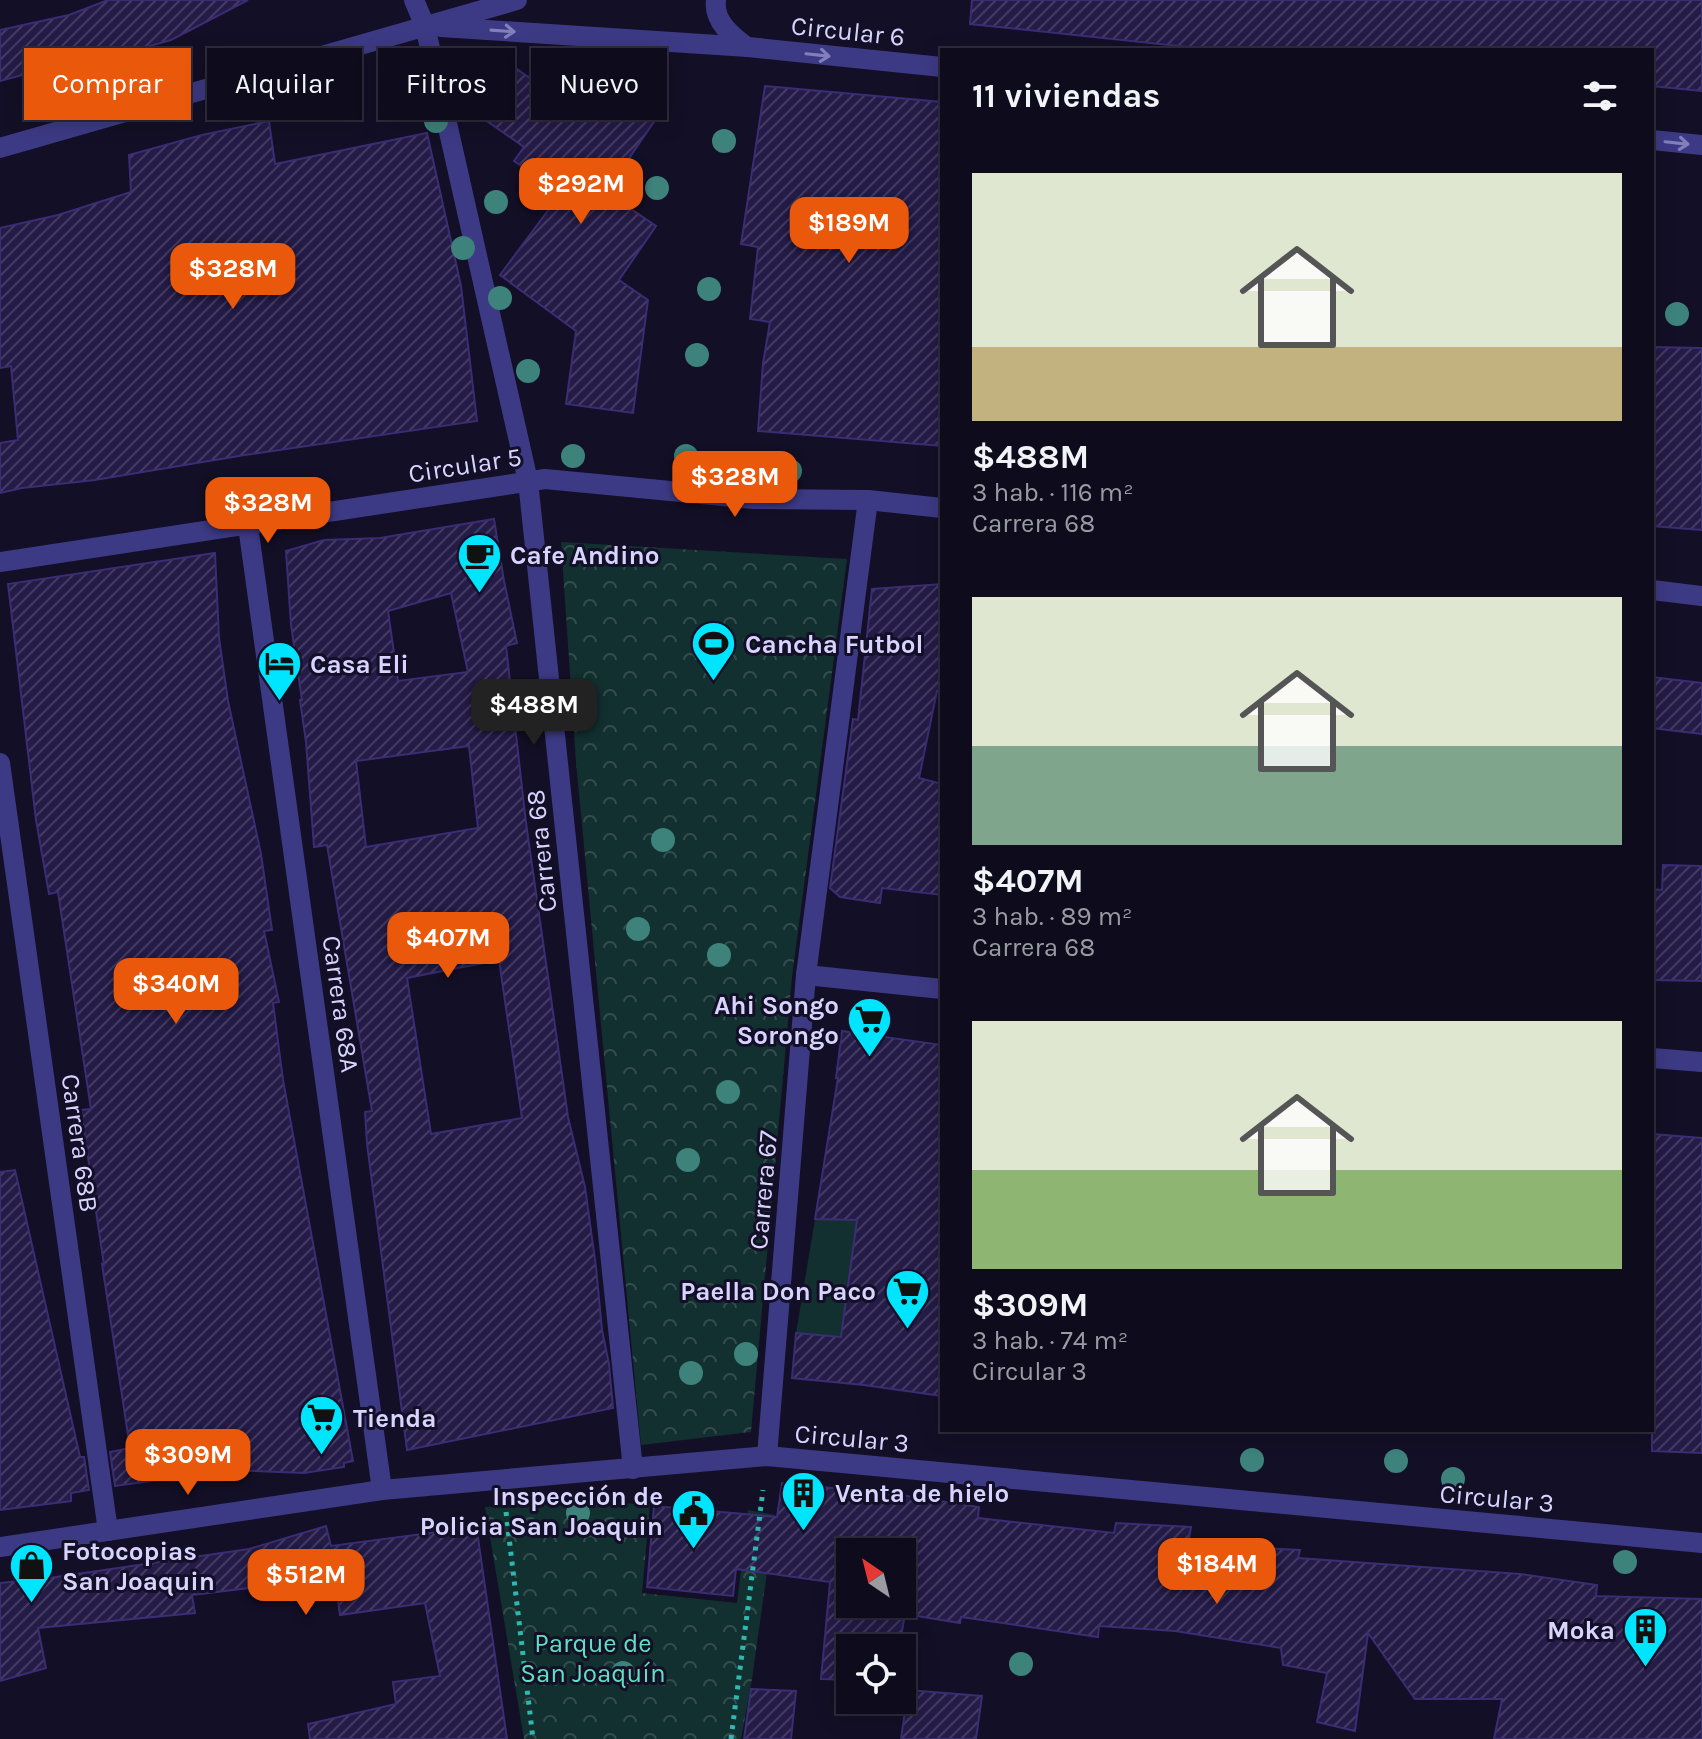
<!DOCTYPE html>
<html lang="es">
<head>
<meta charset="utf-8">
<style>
	body { margin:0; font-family:Karla,sans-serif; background:#171425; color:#f1f3f6; height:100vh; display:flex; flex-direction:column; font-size:30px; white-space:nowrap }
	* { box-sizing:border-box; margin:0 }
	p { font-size:26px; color:#9b9ba3 }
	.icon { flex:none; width:44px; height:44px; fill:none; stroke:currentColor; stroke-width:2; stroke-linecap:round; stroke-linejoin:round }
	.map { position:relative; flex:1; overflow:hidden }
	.sheet { position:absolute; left:940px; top:48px; width:714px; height:1384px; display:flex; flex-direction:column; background:#0e0b1c; border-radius:0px; box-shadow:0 4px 20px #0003,0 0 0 2px #2e2b3b }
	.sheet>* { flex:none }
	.guide { position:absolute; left:24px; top:48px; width:760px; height:72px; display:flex; gap:16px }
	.needle { width:52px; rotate:325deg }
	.buttons { position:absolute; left:836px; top:1538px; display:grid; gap:16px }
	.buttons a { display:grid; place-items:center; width:80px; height:80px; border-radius:0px; background:#0e0b1c; box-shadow:0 4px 20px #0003,0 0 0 2px #2e2b3b; font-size:40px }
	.price { position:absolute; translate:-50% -68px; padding:0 18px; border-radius:16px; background:#ea580c; color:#fff; font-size:26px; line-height:52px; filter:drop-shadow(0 2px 4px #0008) }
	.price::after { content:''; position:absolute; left:50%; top:48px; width:24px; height:18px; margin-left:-12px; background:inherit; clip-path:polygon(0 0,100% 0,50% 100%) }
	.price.current { background:#222; color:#fff }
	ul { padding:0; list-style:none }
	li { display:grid; align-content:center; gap:16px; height:424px; padding:0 32px }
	li span { display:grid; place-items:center; height:248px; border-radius:0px; color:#555 }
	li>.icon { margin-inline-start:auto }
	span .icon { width:144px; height:144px; fill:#fffc; stroke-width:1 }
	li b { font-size:34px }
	h2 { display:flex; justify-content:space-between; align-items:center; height:96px; padding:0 32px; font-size:34px }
	.tag { padding:0 28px; border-radius:0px; background:#0e0b1c; box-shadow:0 4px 20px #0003,0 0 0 2px #2e2b3b; font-size:28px; line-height:72px }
	.tag.current { background:#ea580c; color:#fff }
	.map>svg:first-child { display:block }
</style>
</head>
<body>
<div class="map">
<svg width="1702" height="1739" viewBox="0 0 1702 1739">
	<defs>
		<pattern id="forest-crowns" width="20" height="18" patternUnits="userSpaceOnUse" patternTransform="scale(2)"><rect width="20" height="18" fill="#12302f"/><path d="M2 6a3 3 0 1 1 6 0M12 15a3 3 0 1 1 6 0" fill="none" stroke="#344d4e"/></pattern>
		<pattern id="building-hatch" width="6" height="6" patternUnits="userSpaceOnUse" patternTransform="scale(2)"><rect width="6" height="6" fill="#241b47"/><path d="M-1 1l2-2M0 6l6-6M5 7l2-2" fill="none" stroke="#433b63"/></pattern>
	</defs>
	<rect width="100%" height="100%" fill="#130f26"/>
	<polygon fill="#12302f" points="815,1219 886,1220 871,1340 796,1333"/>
	<g fill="url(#forest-crowns)">
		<polygon points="561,542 847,559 792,977 751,1432 641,1445 576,762"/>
		<polygon points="564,1502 650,1504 642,1593 737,1603 748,1510 775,1515 752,1679 741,1739 524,1739 485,1507"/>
	</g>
	<g fill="url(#building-hatch)" stroke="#3b2d73" stroke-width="2" fill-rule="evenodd">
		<polygon points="108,0 248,0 171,40 132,51 132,48 78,60 0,81 0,30 69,15"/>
		<polygon points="972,0 1702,0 1702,91 1652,86 1652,50 1216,50 970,24"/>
		<polygon points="505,61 585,116 612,76 662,110 606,192 656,226 619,280 648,300 633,413 566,404 576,331 500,275 561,193 514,161 524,147 471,110"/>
		<polygon points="765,86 942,102 942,446 758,431 763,363 770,322 750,319 758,247 741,244"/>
		<polygon points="269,121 275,164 427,133 461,286 477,421 245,455 95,480 22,488 0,493 0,443 18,440 11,366 0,368 0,228 58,215 131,192 129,155 202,135"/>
		<polygon points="1652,347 1702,348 1702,530 1652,526"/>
		<path d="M494,519L504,581L517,643L506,646L526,823L568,1117L585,1187L596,1267L602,1330L609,1364L613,1408L407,1450L367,1144L365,1112L372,1111L327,845L314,847L306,742L300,700H302L291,625L286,551L324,540L380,538ZM451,593L468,672L398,681L388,611ZM469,746L478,828L366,847L356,761ZM499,960L522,1118L431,1134L407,978Z"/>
		<polygon points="215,553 219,638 228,701 261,854 272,930 264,931 279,1002 273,1003 283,1080 353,1461 344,1463 344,1467 304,1473 233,1470 115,1486 110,1452 130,1448 102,1264 104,1265 81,1110 91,1109 58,892 49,894 36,820 8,584"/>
		<polygon points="942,584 942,692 937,691 919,778 942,784 942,895 882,888 880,903 840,897 830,888 853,719 858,720 872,589"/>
		<polygon points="1652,677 1702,683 1702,734 1652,728"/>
		<polygon points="1663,865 1702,866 1702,981 1652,980 1652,889 1662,890"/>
		<polygon points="842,1031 942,1045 942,1396 864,1385 792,1378 796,1333 841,1337 857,1220 815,1219 838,1078 836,1078"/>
		<polygon points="1652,1134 1702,1138 1702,1453 1652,1451"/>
		<polygon points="15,1170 80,1457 84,1457 89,1490 71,1493 71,1501 0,1510 0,1172"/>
		<path d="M782,1483L901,1495L979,1507L978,1518L1114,1533L1116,1523L1191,1527L1188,1544L1300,1550L1298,1558L1520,1574L1597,1585L1596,1596L1702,1599V1739H1494L1502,1699H1415L1368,1633L1355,1731L1317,1722L1327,1673L1283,1665L1281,1648L1175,1631L1099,1626L1098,1637L961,1617L960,1623L905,1614L899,1648H850V1680L821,1679L830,1582L736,1569L733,1596L647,1587L654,1506L777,1517ZM850,1552H902V1604H850Z"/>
		<polygon points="476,1524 507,1739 310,1739 308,1724 396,1704 393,1682 440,1676 425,1603 340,1615 335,1578 258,1594 257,1587 192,1595 195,1613 38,1628 46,1668 0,1681 0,1583 49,1578 249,1549 326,1526 331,1546 430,1533"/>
		<polygon points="751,1689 796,1691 791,1739 744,1739"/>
		<polygon points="908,1690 982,1696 976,1739 901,1739"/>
	</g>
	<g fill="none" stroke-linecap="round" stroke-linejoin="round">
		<g stroke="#2fb8b0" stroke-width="5" stroke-dasharray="4 6" stroke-linecap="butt">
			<polyline points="506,1512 533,1739"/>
			<polyline points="731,1739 763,1490"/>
		</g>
		<polyline stroke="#3d3a85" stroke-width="20" points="806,975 868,500"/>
		<g stroke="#3d3a85" stroke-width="20">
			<polyline points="414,0 425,26 528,481 633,1469"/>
			<path d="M716,0C713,21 732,36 747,47"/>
			<polyline points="441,27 748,47 942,67"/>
			<polyline points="1652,140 1702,145"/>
			<polyline points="0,148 517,0"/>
			<polyline points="248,526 382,1490"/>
			<polyline points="0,562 545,479 754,499 868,500 942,508"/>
			<polyline points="1652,590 1702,596"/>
			<polyline points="0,763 108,1531"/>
			<polyline points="1652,1058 1702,1062"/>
			<polyline points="767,1456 806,975 942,989"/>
			<polyline points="0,1547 382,1490 767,1456 1702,1543"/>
		</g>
	</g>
	<g fill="#3d827b">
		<circle cx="436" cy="121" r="12"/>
		<circle cx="724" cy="141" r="12"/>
		<circle cx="657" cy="188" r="12"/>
		<circle cx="496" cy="202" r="12"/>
		<circle cx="463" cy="248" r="12"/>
		<circle cx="709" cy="289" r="12"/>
		<circle cx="500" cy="298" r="12"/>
		<circle cx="1677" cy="314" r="12"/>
		<circle cx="697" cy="355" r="12"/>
		<circle cx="528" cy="371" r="12"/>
		<circle cx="573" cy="456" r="12"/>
		<circle cx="686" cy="456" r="12"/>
		<circle cx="790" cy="471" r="12"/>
		<circle cx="663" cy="840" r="12"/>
		<circle cx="638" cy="929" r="12"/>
		<circle cx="719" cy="955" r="12"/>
		<circle cx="728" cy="1092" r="12"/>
		<circle cx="688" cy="1160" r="12"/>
		<circle cx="746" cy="1354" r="12"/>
		<circle cx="691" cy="1373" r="12"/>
		<circle cx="1252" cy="1460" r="12"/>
		<circle cx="1396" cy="1461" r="12"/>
		<circle cx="1453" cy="1479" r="12"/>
		<circle cx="578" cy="1513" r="12"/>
		<circle cx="1625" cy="1562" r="12"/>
		<circle cx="1021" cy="1664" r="12"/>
		<circle cx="623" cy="1673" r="12"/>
	</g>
	<defs><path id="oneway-shaft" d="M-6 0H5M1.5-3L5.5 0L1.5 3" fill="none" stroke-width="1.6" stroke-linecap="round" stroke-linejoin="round" transform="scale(2)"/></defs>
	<g stroke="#837fbc">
		<use href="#oneway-shaft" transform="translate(503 31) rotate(4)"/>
		<use href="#oneway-shaft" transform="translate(818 55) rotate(6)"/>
		<use href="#oneway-shaft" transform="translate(1677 143) rotate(6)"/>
	</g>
	<defs>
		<symbol id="cafe-pin" viewBox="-11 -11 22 30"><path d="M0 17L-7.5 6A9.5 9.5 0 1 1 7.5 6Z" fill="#00e5ff" stroke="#130f26"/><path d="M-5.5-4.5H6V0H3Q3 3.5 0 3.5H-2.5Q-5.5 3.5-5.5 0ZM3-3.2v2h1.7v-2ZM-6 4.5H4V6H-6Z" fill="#111"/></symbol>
		<symbol id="stadium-pin" viewBox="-11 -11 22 30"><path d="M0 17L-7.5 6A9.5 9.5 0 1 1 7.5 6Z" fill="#00e5ff" stroke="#130f26"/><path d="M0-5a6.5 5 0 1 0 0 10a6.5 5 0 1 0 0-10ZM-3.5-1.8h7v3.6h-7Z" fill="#111"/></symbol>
		<symbol id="hotel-pin" viewBox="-11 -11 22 30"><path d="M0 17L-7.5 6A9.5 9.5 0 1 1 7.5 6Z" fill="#00e5ff" stroke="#130f26"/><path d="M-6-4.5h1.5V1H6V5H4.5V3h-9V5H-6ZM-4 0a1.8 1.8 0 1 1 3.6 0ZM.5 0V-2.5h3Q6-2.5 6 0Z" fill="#111"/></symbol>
		<symbol id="supermarket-pin" viewBox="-11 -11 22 30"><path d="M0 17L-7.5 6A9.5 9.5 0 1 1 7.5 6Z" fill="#00e5ff" stroke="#130f26"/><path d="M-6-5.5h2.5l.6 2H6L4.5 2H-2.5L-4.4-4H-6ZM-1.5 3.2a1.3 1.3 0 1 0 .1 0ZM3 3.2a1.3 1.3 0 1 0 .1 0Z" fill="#111"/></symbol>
		<symbol id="building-pin" viewBox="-11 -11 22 30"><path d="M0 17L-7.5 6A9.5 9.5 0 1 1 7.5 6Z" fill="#00e5ff" stroke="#130f26"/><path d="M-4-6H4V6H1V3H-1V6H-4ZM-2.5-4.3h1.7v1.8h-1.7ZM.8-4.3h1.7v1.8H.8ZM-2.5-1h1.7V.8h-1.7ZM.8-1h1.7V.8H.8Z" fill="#111"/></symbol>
		<symbol id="civic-pin" viewBox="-11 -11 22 30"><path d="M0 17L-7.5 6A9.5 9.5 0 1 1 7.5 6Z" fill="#00e5ff" stroke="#130f26"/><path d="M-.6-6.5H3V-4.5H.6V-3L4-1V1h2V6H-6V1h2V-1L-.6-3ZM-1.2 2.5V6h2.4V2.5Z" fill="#111"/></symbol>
		<symbol id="shop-pin" viewBox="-11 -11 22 30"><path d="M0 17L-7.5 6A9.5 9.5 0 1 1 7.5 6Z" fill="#00e5ff" stroke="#130f26"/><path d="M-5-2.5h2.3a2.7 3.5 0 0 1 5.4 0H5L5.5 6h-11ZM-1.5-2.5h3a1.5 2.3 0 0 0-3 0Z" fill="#111"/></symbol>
	</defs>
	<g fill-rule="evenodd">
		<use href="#cafe-pin" x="454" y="530" width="51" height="69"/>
		<use href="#stadium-pin" x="688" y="618" width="51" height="69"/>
		<use href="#hotel-pin" x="254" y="638" width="51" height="69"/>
		<use href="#supermarket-pin" x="844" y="994" width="51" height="69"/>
		<use href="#supermarket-pin" x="882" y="1266" width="51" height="69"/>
		<use href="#supermarket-pin" x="296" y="1392" width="51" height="69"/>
		<use href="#building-pin" x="778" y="1468" width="51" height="69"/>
		<use href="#civic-pin" x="668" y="1486" width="51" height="69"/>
		<use href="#shop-pin" x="6" y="1540" width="51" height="69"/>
		<use href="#building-pin" x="1620" y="1604" width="51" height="69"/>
	</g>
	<g text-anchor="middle" stroke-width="6" stroke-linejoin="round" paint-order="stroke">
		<g font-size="26" fill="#d9d4ff" stroke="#130f26">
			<text transform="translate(848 31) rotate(6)" y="9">Circular 6</text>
			<text transform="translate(465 465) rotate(-9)" y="9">Circular 5</text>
			<text transform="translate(541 851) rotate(-96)" y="9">Carrera 68</text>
			<text transform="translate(341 1004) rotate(82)" y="9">Carrera 68A</text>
			<text transform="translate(80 1143) rotate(82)" y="9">Carrera 68B</text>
			<text transform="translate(763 1190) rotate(-85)" y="9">Carrera 67</text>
			<text transform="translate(852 1438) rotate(5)" y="9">Circular 3</text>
			<text transform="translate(1497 1498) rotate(5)" y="9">Circular 3</text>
		</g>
		<g font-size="26" font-weight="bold" fill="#d9d4ff" stroke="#130f26" text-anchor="start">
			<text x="510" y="564">Cafe Andino</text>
			<text x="745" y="653">Cancha Futbol</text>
			<text x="310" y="673">Casa Eli</text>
			<text x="839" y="1014" text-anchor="end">Ahi Songo<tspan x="839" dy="30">Sorongo</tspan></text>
			<text x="876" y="1300" text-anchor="end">Paella Don Paco</text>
			<text x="353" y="1427">Tienda</text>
			<text x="835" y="1502">Venta de hielo</text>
			<text x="663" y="1505" text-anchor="end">Inspección de<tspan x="663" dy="30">Policia San Joaquin</tspan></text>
			<text x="62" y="1560">Fotocopias<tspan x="62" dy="30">San Joaquin</tspan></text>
			<text x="1615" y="1639" text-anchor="end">Moka</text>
		</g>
		<g font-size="26" fill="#5fe0c0" stroke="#130f26">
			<text x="593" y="1652">Parque de<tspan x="593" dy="30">San Joaquín</tspan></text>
		</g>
	</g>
</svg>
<div class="buttons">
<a><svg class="needle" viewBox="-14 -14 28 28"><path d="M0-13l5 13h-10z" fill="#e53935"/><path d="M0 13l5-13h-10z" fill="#9b9ba3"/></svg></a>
<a><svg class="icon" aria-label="locate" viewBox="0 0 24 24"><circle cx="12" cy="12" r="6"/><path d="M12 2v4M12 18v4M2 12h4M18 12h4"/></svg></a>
</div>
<b class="price" style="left:581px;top:226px">$292M</b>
<b class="price" style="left:849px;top:265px">$189M</b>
<b class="price" style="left:233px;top:311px">$328M</b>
<b class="price" style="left:735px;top:519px">$328M</b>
<b class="price" style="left:268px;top:545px">$328M</b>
<b class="price current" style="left:534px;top:747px">$488M</b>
<b class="price" style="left:448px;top:980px">$407M</b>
<b class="price" style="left:176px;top:1026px">$340M</b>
<b class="price" style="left:188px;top:1497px">$309M</b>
<b class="price" style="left:1217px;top:1606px">$184M</b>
<b class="price" style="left:306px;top:1617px">$512M</b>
<div class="guide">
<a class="tag current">Comprar</a>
<a class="tag">Alquilar</a>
<a class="tag">Filtros</a>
<a class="tag">Nuevo</a>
</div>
<section class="sheet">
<h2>11 viviendas<svg class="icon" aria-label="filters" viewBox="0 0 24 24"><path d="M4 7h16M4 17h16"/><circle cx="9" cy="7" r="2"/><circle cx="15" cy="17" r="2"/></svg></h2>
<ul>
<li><span style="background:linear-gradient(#dfe7d0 70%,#c2b280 0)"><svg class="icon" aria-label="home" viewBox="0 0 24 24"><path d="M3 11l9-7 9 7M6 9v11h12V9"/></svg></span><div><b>$488M</b><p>3 hab. · 116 m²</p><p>Carrera 68</p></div></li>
<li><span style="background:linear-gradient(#dfe7d0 60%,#7fa58c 0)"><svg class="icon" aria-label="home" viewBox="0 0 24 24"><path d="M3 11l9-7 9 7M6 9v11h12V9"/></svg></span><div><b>$407M</b><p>3 hab. · 89 m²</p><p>Carrera 68</p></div></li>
<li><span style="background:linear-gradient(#dfe7d0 60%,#8fb573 0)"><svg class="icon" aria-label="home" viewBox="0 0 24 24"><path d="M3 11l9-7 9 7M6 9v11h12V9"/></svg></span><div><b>$309M</b><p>3 hab. · 74 m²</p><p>Circular 3</p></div></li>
</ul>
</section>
</div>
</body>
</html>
